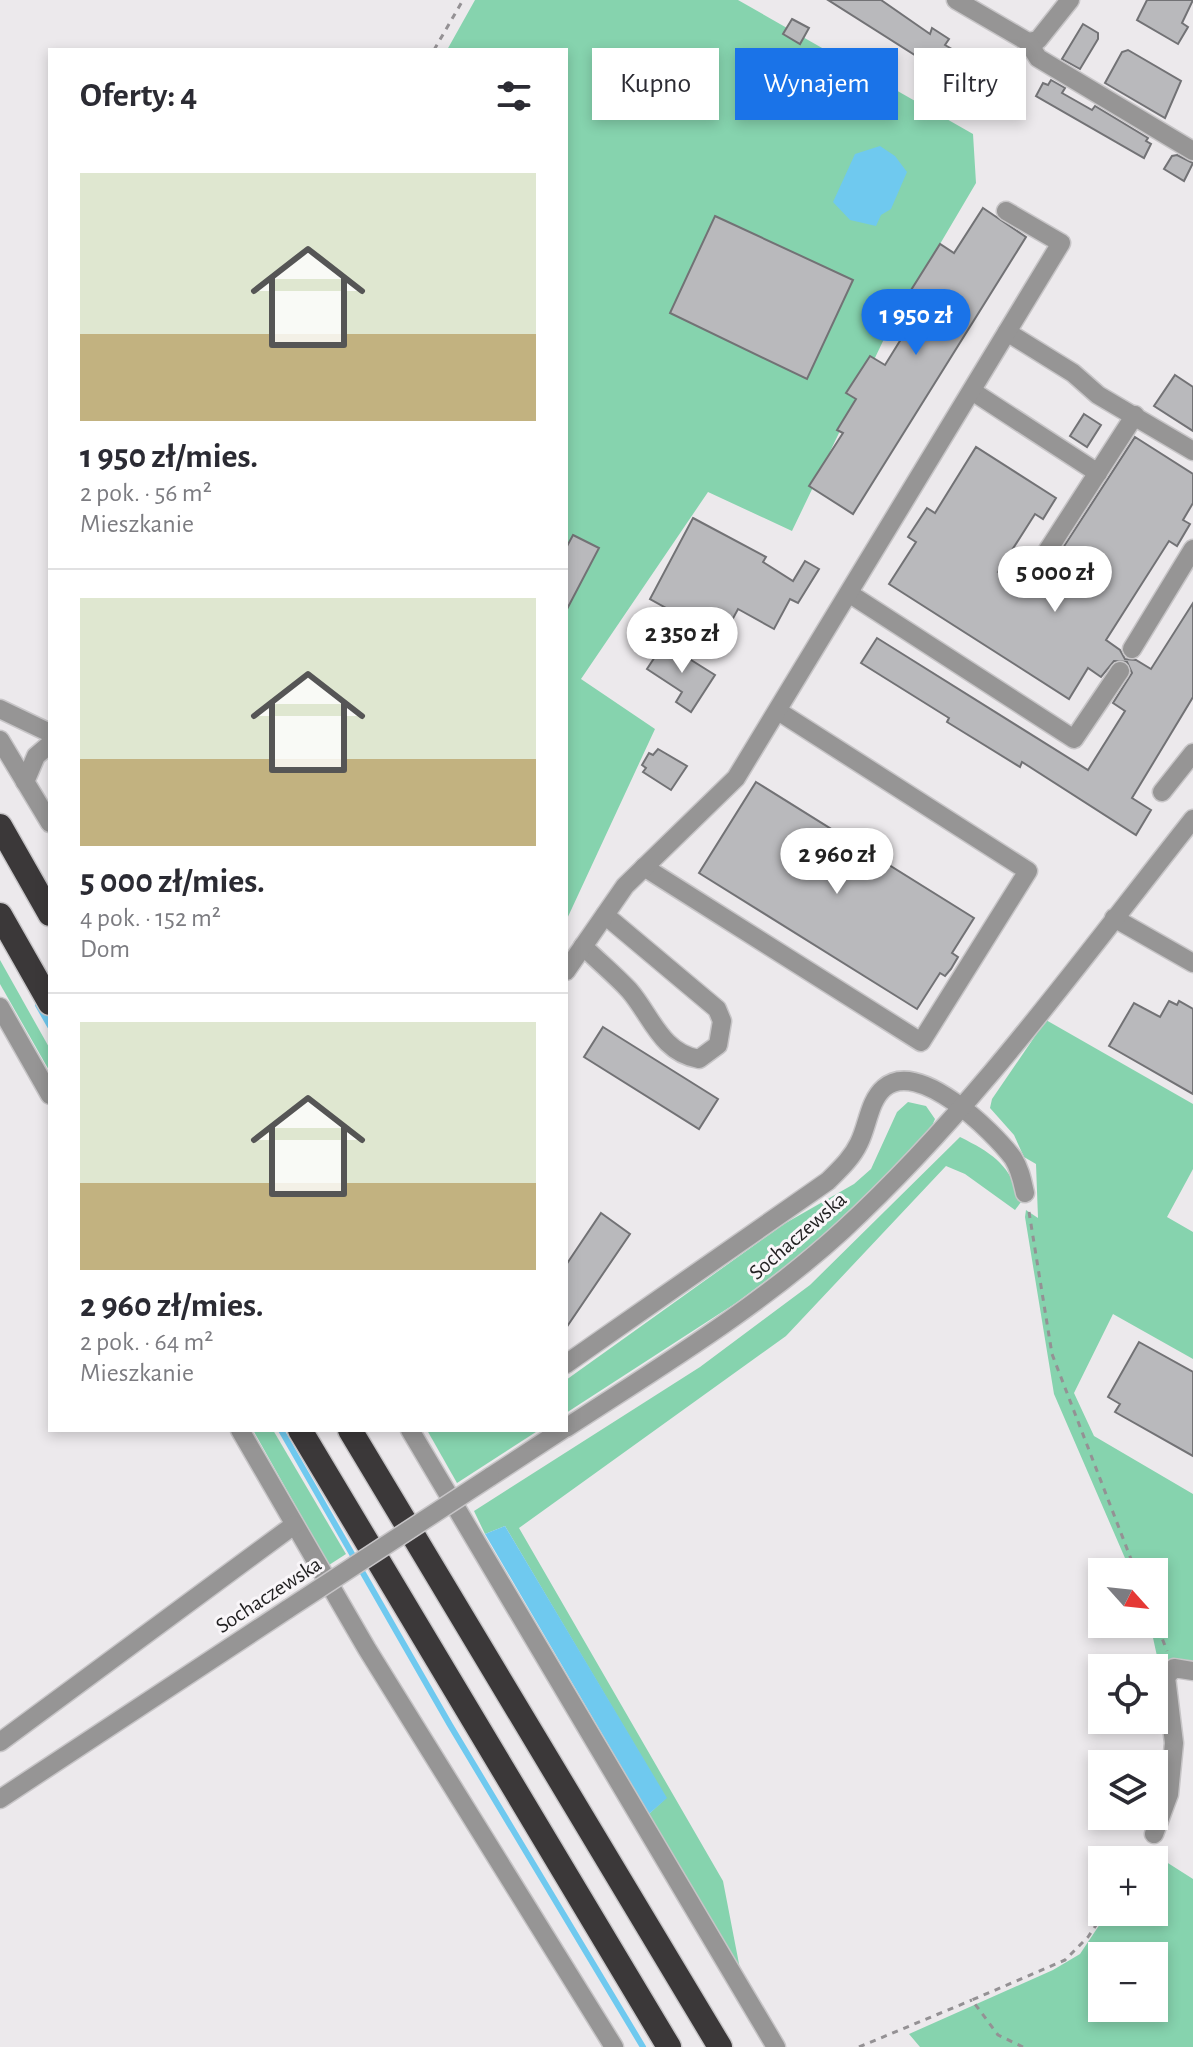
<!DOCTYPE html>
<html lang="pl">
<head>
<meta charset="utf-8">
<style>
	body { margin:0; font-family:"Alegreya Sans",sans-serif; background:#f7f7f7; color:#2b2b33; height:100vh; display:flex; flex-direction:column; font-size:30px; white-space:nowrap }
	* { box-sizing:border-box; margin:0 }
	p { font-size:26px; color:#7c7c81 }
	.icon { flex:none; width:44px; height:44px; fill:none; stroke:currentColor; stroke-width:2; stroke-linecap:round; stroke-linejoin:round }
	.map { position:relative; flex:1; overflow:hidden }
	.sheet { position:absolute; left:48px; top:48px; width:520px; height:1384px; display:flex; flex-direction:column; background:#fff; border-radius:0px; box-shadow:0 4px 12px #0003 }
	.sheet>* { flex:none }
	.banner { position:absolute; left:592px; top:48px; width:480px; height:72px; display:flex; gap:16px }
	.needle { width:52px; rotate:117deg }
	.buttons { position:absolute; left:1088px; top:1558px; display:grid; gap:16px }
	.buttons a { display:grid; place-items:center; width:80px; height:80px; border-radius:0px; background:#fff; box-shadow:0 4px 12px #0003; font-size:40px }
	.price { position:absolute; translate:-50% -68px; padding:0 18px; border-radius:28px; background:#fff; color:#222; font-size:26px; line-height:52px; filter:drop-shadow(0 2px 4px #0008) }
	.price::after { content:''; position:absolute; left:50%; top:48px; width:24px; height:18px; margin-left:-12px; background:inherit; clip-path:polygon(0 0,100% 0,50% 100%) }
	.price.active { background:#1a73e8; color:#fff }
	ul { padding:0; list-style:none }
	li { display:grid; align-content:center; gap:16px; height:424px; padding:0 32px }
	li+li { border-top:2px solid #e1e1e2 }
	li span { display:grid; place-items:center; height:248px; border-radius:0px; color:#555 }
	li>.icon { margin-inline-start:auto }
	span .icon { width:144px; height:144px; fill:#fffc; stroke-width:1 }
	li b { font-size:34px }
	h2 { display:flex; justify-content:space-between; align-items:center; height:96px; padding:0 32px; font-size:34px }
	.chip { padding:0 28px; border-radius:0px; background:#fff; box-shadow:0 4px 12px #0003; font-size:28px; line-height:72px }
	.chip.active { background:#1a73e8; color:#fff }
	.map>svg:first-child { display:block }
</style>
</head>
<body>
<div class="map">
<svg width="1193" height="2047" viewBox="0 0 1193 2047">
	<rect width="100%" height="100%" fill="#ece9ec"/>
	<g fill="#86d3ae" fill-rule="evenodd">
		<polygon points="475,0 738,0 973,134 976,183 884,339 792,531 708,492 581,679 655,729 566,921 566,50 447,50"/>
		<polygon points="0,960 50,1049 50,1072 0,984"/>
		<polygon points="1046,1020 1193,1104 1193,1169 1167,1217 1193,1232 1193,1359 1113,1314 1074,1393 1094,1436 1193,1494 1193,1666 1184,1661 1160,1670 1150,1624 1154,1624 1154,1572 1131,1572 1054,1394 1025,1217 1026,1210 1038,1218 1036,1164 1024,1157 1014,1135 990,1108 992,1099"/>
		<polygon points="908,1102 926,1106 935,1119 928,1135 811,1247 736,1303 566,1413 566,1380 784,1224 854,1184 871,1169 897,1112"/>
		<path d="M960,1137C994,1154 1010,1165 1021,1202L1015,1210L965,1174L946,1166L786,1336L519,1528L723,1881L740,1969L649,1814L666,1798L505,1526L485,1534L474,1511L700,1367L810,1285Z"/>
		<polygon points="253,1430 273,1430 346,1554 329,1565"/>
		<polygon points="427,1430 539,1430 457,1483"/>
		<path d="M1149,1851L1193,1879V2047H920L909,2034L1053,1970L1080,1954L1108,1912H1154V1860H1143ZM1102,1956H1154V2008H1102Z"/>
	</g>
	<g fill="#6fc9ef">
		<polygon points="880,146 895,156 907,172 891,209 881,215 876,226 850,220 833,202 855,154"/>
		<polygon points="505,1526 667,1798 649,1814 485,1534"/>
	</g>
	<g fill="none" stroke-linecap="round" stroke-linejoin="round">
		<g stroke="#6fc9ef" stroke-width="6">
			<polyline points="38,1005 50,1026"/>
			<polyline points="281,1430 450,1725 643,2047"/>
		</g>
	</g>
	<g fill="#b9b9bc" stroke="#727275" stroke-width="2">
		<polygon points="828,0 881,0 930,34 932,28 949,39 945,45 990,71 970,98 960,102 954,98 949,86 954,80"/>
		<polygon points="1147,0 1193,0 1182,23 1188,27 1178,44 1137,20"/>
		<polygon points="792,19 809,28 800,44 783,34"/>
		<polygon points="1083,24 1098,33 1098,39 1080,69 1062,59"/>
		<polygon points="1128,50 1181,81 1165,118 1105,83 1122,52"/>
		<polygon points="1051,80 1065,88 1062,93 1092,110 1095,106 1148,138 1146,141 1151,144 1144,158 1036,96 1043,83 1048,85"/>
		<polygon points="1177,155 1193,163 1184,181 1164,169 1172,156"/>
		<polygon points="983,208 1026,237 853,514 809,486 843,433 837,430 856,399 846,393 870,356 885,365 911,323 896,314 940,244 954,253"/>
		<polygon points="715,216 853,280 807,379 670,313"/>
		<polygon points="1175,375 1193,387 1193,431 1154,406"/>
		<polygon points="1084,414 1101,425 1087,447 1070,436"/>
		<polygon points="1135,437 1193,474 1193,503 1183,520 1190,524 1177,546 1169,541 1106,640 1120,650 1125,659 1136,660 1151,669 1193,603 1193,697 1132,798 1151,810 1136,835 1022,762 1020,767 947,722 949,718 861,663 877,638 1088,770 1125,711 1113,703 1132,673 1127,662 1114,661 1101,677 1088,668 1069,699 889,584 916,542 908,537 927,508 935,513 976,447 1056,498 1043,519 1035,514 998,572 1033,594"/>
		<polygon points="693,518 766,557 763,562 793,581 805,561 819,569 798,603 790,599 774,629 738,609 722,639 650,599"/>
		<polygon points="573,535 599,548 566,611 566,548"/>
		<polygon points="664,643 715,675 691,712 676,702 682,692 647,669"/>
		<polygon points="658,749 687,766 671,790 643,772 646,768 642,765 649,753 653,755"/>
		<polygon points="756,782 974,918 952,953 958,957 951,969 945,976 940,973 917,1009 699,873"/>
		<polygon points="1169,1001 1177,1005 1179,1001 1193,1009 1193,1094 1109,1046 1134,1003 1160,1017"/>
		<polygon points="603,1027 718,1099 699,1129 584,1057"/>
		<polygon points="601,1213 630,1234 566,1328 566,1265"/>
		<polygon points="1139,1342 1193,1372 1193,1456 1115,1412 1120,1404 1108,1397"/>
	</g>
	<g fill="none" stroke-linecap="round" stroke-linejoin="round">
		<defs>
			<g id="minor">
				<polyline points="956,0 1028,42 1038,40 1070,0"/>
				<polyline points="1028,42 1038,58 1193,151"/>
				<polyline points="1007,332 1073,373 1098,395 1193,451"/>
				<polyline points="972,391 1098,473"/>
				<polyline points="1048,550 1135,415"/>
				<polyline points="850,594 1074,739 1120,671"/>
				<polyline points="1132,649 1193,549"/>
				<polyline points="0,709 50,733"/>
				<polyline points="0,740 50,823"/>
				<polyline points="25,782 36,756 50,744"/>
				<polyline points="1162,792 1193,753"/>
				<polyline points="644,867 921,1042 1028,871 778,711"/>
				<polyline points="1114,918 1193,963"/>
				<path d="M583,946C598,961 615,975 629,990C651,1015 661,1053 699,1059L718,1045L722,1021L717,1009L605,915"/>
				<polyline points="566,971 625,886 736,778 1061,243 1006,211"/>
				<polyline points="0,1007 50,1095"/>
				<path d="M566,1364L828,1181C840,1169 852,1158 859,1143C868,1125 869,1101 884,1088C918,1058 993,1131 1013,1158C1020,1169 1022,1180 1025,1193"/>
				<path d="M566,1428C661,1366 759,1307 843,1230C976,1107 1081,960 1193,819"/>
				<polyline points="240,1430 367,1649 614,2047"/>
				<polyline points="410,1430 776,2047"/>
				<polyline points="490,1477 562,1430"/>
				<polyline points="0,1742 294,1525"/>
				<polyline points="0,1799 288,1609"/>
				<polyline points="1154,1834 1169,1794 1174,1743 1166,1677 1174,1668 1193,1671"/>
			</g>
			<g id="highway">
				<polyline points="0,826 50,914"/>
				<polyline points="0,915 50,1003"/>
				<polyline points="300,1430 669,2047"/>
				<polyline points="350,1430 720,2047"/>
			</g>
		</defs>
		<use href="#minor" stroke="#c7c5c7" stroke-width="21"/>
		<use href="#highway" stroke="#c7c5c7" stroke-width="27"/>
		<g stroke="#949194" stroke-width="3" stroke-dasharray="6 6" stroke-linecap="butt">
			<polyline points="434,50 463,0"/>
			<polyline points="1029,1212 1052,1354 1136,1572"/>
			<polyline points="1154,1617 1167,1651"/>
			<polyline points="1138,1860 1144,1851"/>
			<polyline points="859,2047 972,2000"/>
			<polyline points="1023,2047 998,2035 972,2000 1065,1960 1088,1937 1105,1912"/>
		</g>
		<use href="#minor" stroke="#969595" stroke-width="18"/>
		<use href="#highway" stroke="#3b3839" stroke-width="24"/>
		<defs>
			<polyline id="minor-bridge" points="288,1609 490,1477"/>
		</defs>
		<use href="#minor-bridge" stroke="#c7c5c7" stroke-width="21" stroke-linecap="butt"/>
		<use href="#minor-bridge" stroke="#969595" stroke-width="18"/>
	</g>
	<g text-anchor="middle" stroke-width="6" stroke-linejoin="round" paint-order="stroke">
		<g font-size="22" fill="#201f20" stroke="#f9f6f9">
			<text transform="translate(797 1235) rotate(-41)" y="8">Sochaczewska</text>
			<text transform="translate(268 1594) rotate(-33)" y="8">Sochaczewska</text>
		</g>
	</g>
</svg>
<div class="buttons">
<a><svg class="needle" viewBox="-14 -14 28 28"><path d="M0-13l5 13h-10z" fill="#e53935"/><path d="M0 13l5-13h-10z" fill="#7c7c81"/></svg></a>
<a><svg class="icon" aria-label="locate" viewBox="0 0 24 24"><circle cx="12" cy="12" r="6"/><path d="M12 2v4M12 18v4M2 12h4M18 12h4"/></svg></a>
<a><svg class="icon" aria-label="layers" viewBox="0 0 24 24"><path d="M12 4l9 5-9 5-9-5zM3 14l9 5 9-5"/></svg></a>
<a>+</a>
<a>−</a>
</div>
<b class="price active" style="left:916px;top:357px">1 950 zł</b>
<b class="price" style="left:1055px;top:614px">5 000 zł</b>
<b class="price" style="left:682px;top:675px">2 350 zł</b>
<b class="price" style="left:837px;top:896px">2 960 zł</b>
<div class="banner">
<a class="chip">Kupno</a>
<a class="chip active">Wynajem</a>
<a class="chip">Filtry</a>
</div>
<section class="sheet">
<h2>Oferty: 4<svg class="icon" aria-label="filters" viewBox="0 0 24 24"><path d="M4 7h16M4 17h16"/><circle cx="9" cy="7" r="2"/><circle cx="15" cy="17" r="2"/></svg></h2>
<ul>
<li><span style="background:linear-gradient(#dfe7d0 65%,#c2b280 0)"><svg class="icon" aria-label="home" viewBox="0 0 24 24"><path d="M3 11l9-7 9 7M6 9v11h12V9"/></svg></span><div><b>1 950 zł/mies.</b><p>2 pok. · 56 m²</p><p>Mieszkanie</p></div></li>
<li><span style="background:linear-gradient(#dfe7d0 65%,#c2b280 0)"><svg class="icon" aria-label="home" viewBox="0 0 24 24"><path d="M3 11l9-7 9 7M6 9v11h12V9"/></svg></span><div><b>5 000 zł/mies.</b><p>4 pok. · 152 m²</p><p>Dom</p></div></li>
<li><span style="background:linear-gradient(#dfe7d0 65%,#c2b280 0)"><svg class="icon" aria-label="home" viewBox="0 0 24 24"><path d="M3 11l9-7 9 7M6 9v11h12V9"/></svg></span><div><b>2 960 zł/mies.</b><p>2 pok. · 64 m²</p><p>Mieszkanie</p></div></li>
</ul>
</section>
</div>
</body>
</html>
